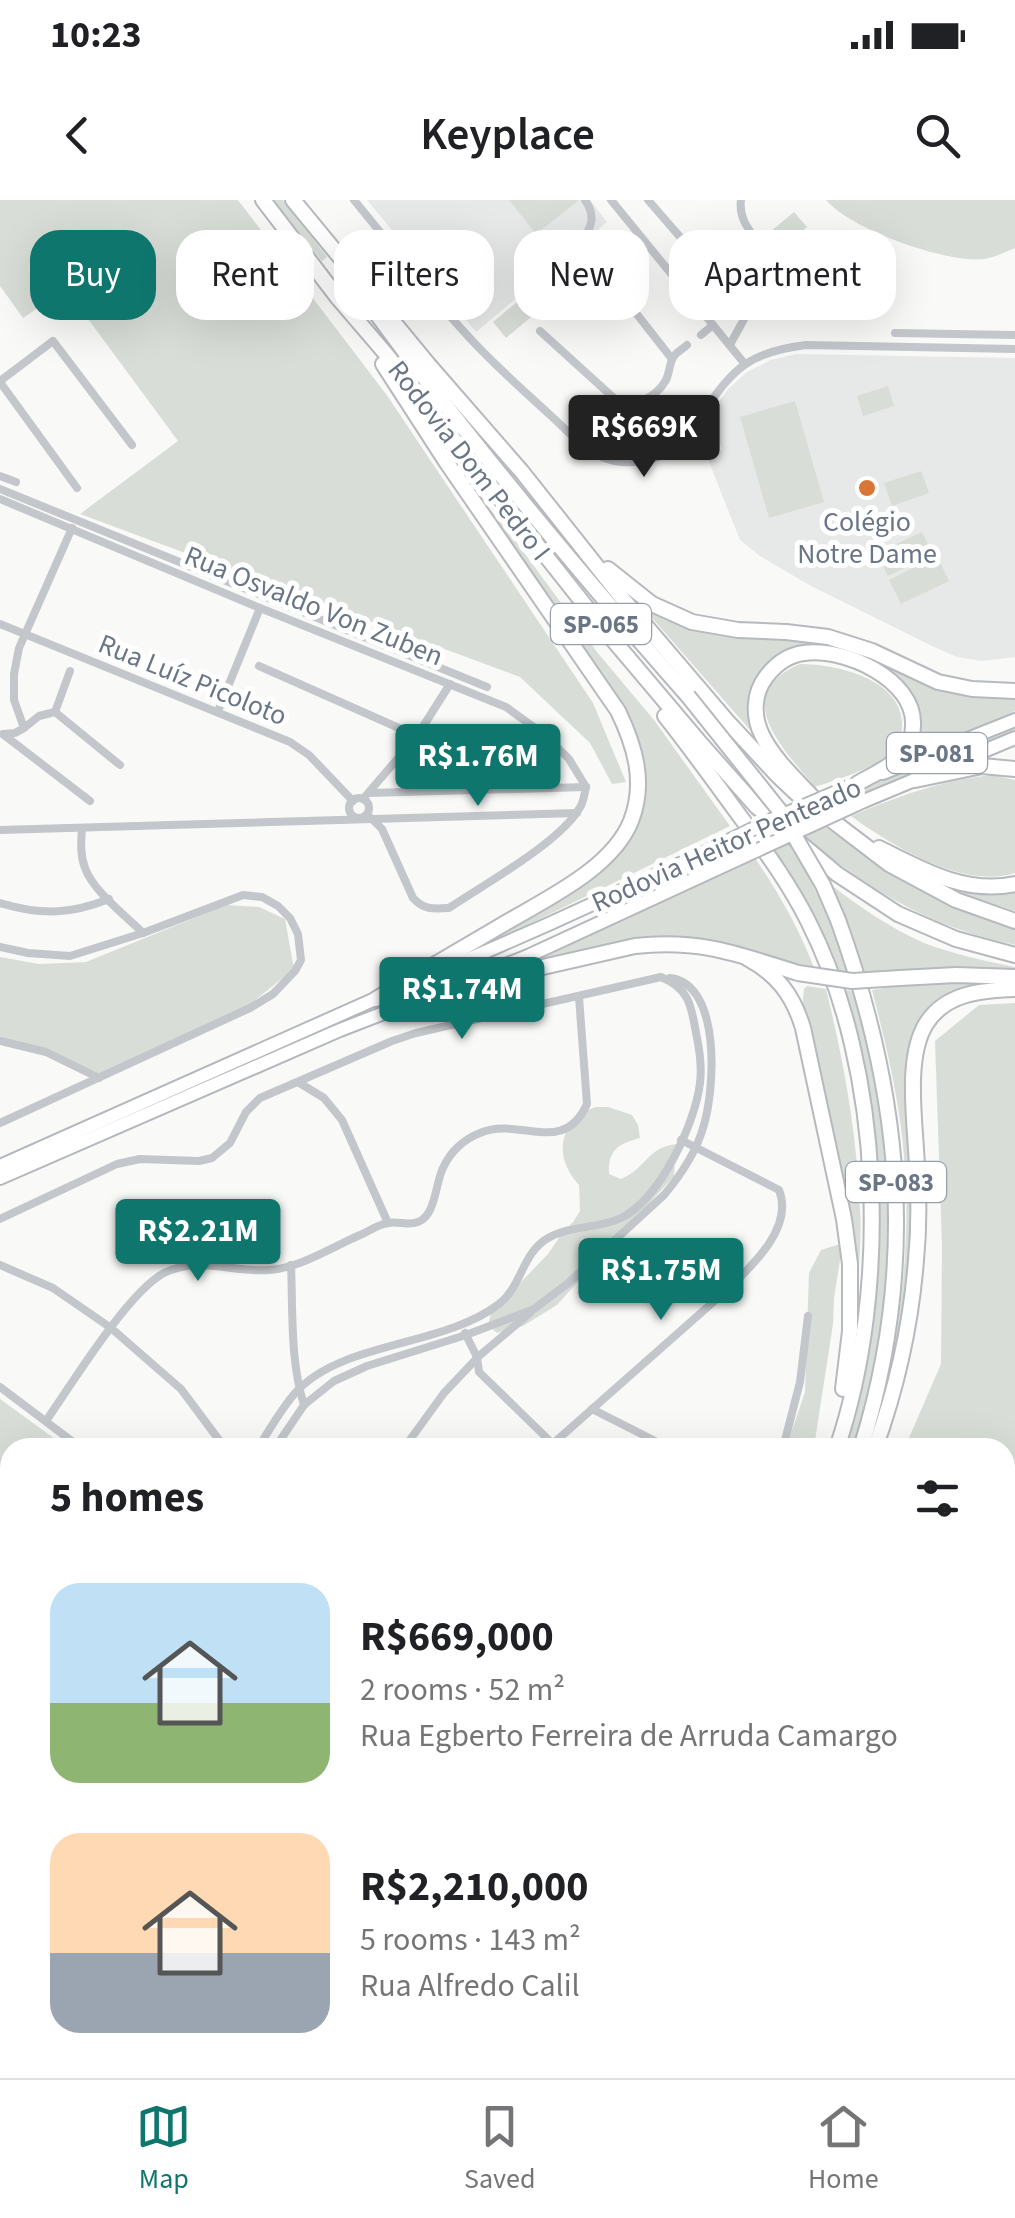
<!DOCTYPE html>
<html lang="en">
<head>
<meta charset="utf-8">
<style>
	body { margin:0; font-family:"Source Sans 3",sans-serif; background:#f6f6f6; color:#202124; height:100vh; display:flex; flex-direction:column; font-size:38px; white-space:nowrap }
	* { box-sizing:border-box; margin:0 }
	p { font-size:32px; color:#757577 }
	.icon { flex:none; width:55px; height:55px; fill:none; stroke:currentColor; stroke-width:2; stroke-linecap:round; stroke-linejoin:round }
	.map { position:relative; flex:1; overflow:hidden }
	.panel { position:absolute; left:0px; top:1238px; width:1015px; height:642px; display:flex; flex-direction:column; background:#fff; border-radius:30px 30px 0 0; box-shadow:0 10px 40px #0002 }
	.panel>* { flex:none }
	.top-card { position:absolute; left:30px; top:30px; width:955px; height:90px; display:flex; gap:20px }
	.price { position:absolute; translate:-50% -85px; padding:0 22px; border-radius:10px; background:#0f766e; color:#fff; font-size:32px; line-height:65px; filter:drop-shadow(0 2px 5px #0008) }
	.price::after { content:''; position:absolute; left:50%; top:60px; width:30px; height:22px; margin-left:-15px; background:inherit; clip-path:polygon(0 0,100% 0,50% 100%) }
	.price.active { background:#222; color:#fff }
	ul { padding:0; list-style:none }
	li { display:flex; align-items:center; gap:30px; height:250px; padding:0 50px }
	li span { display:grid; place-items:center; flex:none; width:280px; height:200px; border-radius:30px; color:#555 }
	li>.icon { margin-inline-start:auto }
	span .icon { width:120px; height:120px; fill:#fffc; stroke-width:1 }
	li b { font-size:42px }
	h2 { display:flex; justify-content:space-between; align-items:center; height:120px; padding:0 50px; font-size:42px }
	.pill { padding:0 35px; border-radius:30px; background:#fff; box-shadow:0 10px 40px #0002; font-size:35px; line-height:90px }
	.pill.active { background:#0f766e; color:#fff }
	.status { display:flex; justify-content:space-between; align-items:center; height:70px; padding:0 50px; background:#fff; direction:ltr }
	.status svg { height:28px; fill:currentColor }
	header { display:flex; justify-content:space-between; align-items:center; height:130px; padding:0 50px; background:#fff; font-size:45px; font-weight:600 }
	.menu { display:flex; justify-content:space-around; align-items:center; height:140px; border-top:2px solid #e0e0e0; background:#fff; font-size:28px; color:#757577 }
	.menu a { display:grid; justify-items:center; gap:5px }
	.menu .active { color:#0f766e }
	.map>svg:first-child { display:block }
</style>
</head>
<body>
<div class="status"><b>10:23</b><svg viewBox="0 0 49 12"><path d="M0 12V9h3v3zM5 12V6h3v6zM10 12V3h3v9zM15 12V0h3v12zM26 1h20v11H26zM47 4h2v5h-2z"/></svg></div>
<header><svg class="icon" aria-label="back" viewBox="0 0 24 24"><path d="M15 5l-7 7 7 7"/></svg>Keyplace<svg class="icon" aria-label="search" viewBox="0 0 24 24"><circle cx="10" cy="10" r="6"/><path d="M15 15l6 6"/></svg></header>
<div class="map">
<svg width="1015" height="1878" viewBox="0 0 1015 1878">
	<rect width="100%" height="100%" fill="#f9f9f7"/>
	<g fill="#e7e8e8">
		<polygon points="367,0 590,0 607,22 476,132"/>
		<polygon points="796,154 1015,158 1015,457 982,461 957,457 930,445 811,386 760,356 740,340 707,257 722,249 713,223 714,209 728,189 747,172 771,160"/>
	</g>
	<g fill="#d8ded7">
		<polygon points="0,0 238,0 386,194 593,503 626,582 612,584 590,543 520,477 80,314 178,241 66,89 23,118 0,86"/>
		<polygon points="273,0 283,0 327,57 322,61"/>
		<polygon points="509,0 577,0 578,1 536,34"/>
		<path d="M826,0H1015V48C1006,52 995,57 985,59C947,64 850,29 826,0Z"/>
		<polygon points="794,12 807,27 783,47 770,32"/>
		<polygon points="523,97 536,113 506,138 493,122"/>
		<polygon points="888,186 894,206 863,216 857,196"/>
		<polygon points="795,201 824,302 769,318 740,217"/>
		<polygon points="921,271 929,293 892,306 884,283"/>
		<polygon points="465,279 509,332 597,452 654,520 730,626 464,756 459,755 563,693 630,631 638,546"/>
		<polygon points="922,332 933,354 888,376 877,353"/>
		<polygon points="937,356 949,381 901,404 889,380"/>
		<path d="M640,401L761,436L837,444L892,465L1015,496V511L907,557C934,522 915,480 876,463C867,459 856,457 846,454C834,451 821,446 808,446C759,448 750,490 750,530L639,403Z"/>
		<path d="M800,464C835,464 899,478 902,521C902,527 902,538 899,544C889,564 836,580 815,587C784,550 728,495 800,464Z"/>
		<polygon points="1015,525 1015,531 866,593 857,591"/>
		<path d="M993,575L1015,580V673C963,690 891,645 851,616C896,597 944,579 993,575Z"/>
		<path d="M825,627C886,672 942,705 1015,727V745C929,726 877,694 809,641L805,635Z"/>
		<polygon points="790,641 824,707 851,773 836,772 771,650"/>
		<path d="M755,658C779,693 800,730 815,770C802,767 789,765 777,761C757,755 738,745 717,741C660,729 603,745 547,761L542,758Z"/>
		<path d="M831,685C860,707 890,728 924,743C953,754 985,761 1015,767V773H864L847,724Z"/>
		<polygon points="963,691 992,695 1015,691 1015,711 964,694"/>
		<polygon points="226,705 259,707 285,719 294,769 249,805 97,874 0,839 0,757 39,764 86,762"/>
		<path d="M935,780H993V785L973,788L916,832L915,1016L902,1139L884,1202C898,1131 909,1060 906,988C904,920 889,855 872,790Z"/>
		<path d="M807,786L826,789C844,862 857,934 860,1010C862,1043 858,1076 855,1110L802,809L804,789Z"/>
		<path d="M841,790L857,791C884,897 898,994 886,1104C880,1153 867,1200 855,1247L840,1248L875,1018Z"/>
		<polygon points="1015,803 1015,1296 1005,1295 1005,1248 905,1247 941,1164 942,1045 935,841 979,805"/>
		<path d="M595,907H608L632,915L638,925L640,938C618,944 608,950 609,974L621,979C647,968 646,948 676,944L674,976L557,1105L523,1126L497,1133L488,1125L491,1113L548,1054L563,1032L573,1022L580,1011L579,985C553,957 558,922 595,907Z"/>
		<polygon points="840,1044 841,1054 834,1098 833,1124 814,1247 786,1248 805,1192 809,1073 821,1050"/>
		<polygon points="0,1199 66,1247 10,1248 10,1322 0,1317"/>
		<polygon points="0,1595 10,1595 10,1752 0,1746"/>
		<polygon points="0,1771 10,1777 10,1870 169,1870 183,1878 0,1878"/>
		<polygon points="211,1870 523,1870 515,1878 225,1878"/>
		<path d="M763,1870H949V1878H803C793,1868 776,1871 763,1870Z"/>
	</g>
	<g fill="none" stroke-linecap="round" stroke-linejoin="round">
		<defs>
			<g id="secondary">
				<polyline points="0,1327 10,1332"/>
				<polyline points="0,1435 10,1435"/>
				<polyline points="0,1446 10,1447"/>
				<polyline points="1005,1521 1015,1522"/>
			</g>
			<g id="primary">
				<polyline points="883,573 1015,520"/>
				<polyline points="864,601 1015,538"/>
				<polyline points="412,784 551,723 706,652"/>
				<polyline points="453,786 528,756 712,671"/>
				<polyline points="0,966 384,795"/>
				<polyline points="0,978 340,830 407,804"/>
			</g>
			<g id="highway">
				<polyline points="263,0 338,98 386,154 603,428 701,544 757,607 837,674 898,714 956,739 1015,755"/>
				<polyline points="293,0 428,164 522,272 622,398 727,521 778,576 796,593 889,664 956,700 1015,721"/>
				<path d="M376,113C473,246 579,372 688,496"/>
				<polyline points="608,369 652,404 692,422 738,430 786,432 828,437 872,451 938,482 972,489 1015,491"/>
				<path d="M665,516C692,550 717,585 742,619C766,652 790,685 808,721C884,870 890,1091 837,1248"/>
				<polyline points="915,580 982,566 1015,569"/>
				<path d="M816,601C798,581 774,560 762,535C753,517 753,494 766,477C775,465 788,455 804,453C843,447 916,479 913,526C913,536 909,546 903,554C891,567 872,575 858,583"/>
				<path d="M879,648C921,669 966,695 1015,684"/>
				<path d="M838,720C902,897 918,1065 861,1248"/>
				<path d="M747,758C777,774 793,795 803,828L844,1019L850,1064V1131L843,1189"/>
				<polyline points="900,778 956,775 1015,777"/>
				<path d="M376,799C418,774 460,750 502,725C544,700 612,669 631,621C646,583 635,546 618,511L447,263L383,164"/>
				<path d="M399,807L508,775L635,746C700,739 737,754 798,773"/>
				<path d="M875,1248C897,1187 911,1125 916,1060C919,1030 919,999 917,968C916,928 904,859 926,824C945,793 982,790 1015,789"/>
				<polyline points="647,1878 648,1870"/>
				<polyline points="670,1878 671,1870"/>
			</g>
		</defs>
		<use href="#secondary" stroke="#b5b9bf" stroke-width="15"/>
		<use href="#primary" stroke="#b4b8bd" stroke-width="16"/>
		<use href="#highway" stroke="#b6b9bd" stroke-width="18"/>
		<g stroke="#c3c6ca" stroke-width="8">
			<path d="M354,0C391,45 427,92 467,135C492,163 521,188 549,214C565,228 582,249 602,257C625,267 655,262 675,248C688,240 695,225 703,213C734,167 750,152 806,145L1015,149"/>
			<polyline points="611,0 744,163"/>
			<polyline points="648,0 746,113"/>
			<path d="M543,45C572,53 606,30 585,0"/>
			<polyline points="589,53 672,159"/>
			<path d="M540,131L616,200C635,207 656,198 666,180C670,172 669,163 674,156C677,152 683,149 687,145"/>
			<polyline points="895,133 1015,135"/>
			<polyline points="701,135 713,125"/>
			<path d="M730,145C737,130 769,79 768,66C766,41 737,29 741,0"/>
			<polyline points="0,181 53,141 132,245"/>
			<polyline points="0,182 77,288"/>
			<polyline points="0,276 16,282"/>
			<polyline points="0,289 487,487"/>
			<polyline points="0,299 260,408 506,507 546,536 569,559 586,587"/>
			<polyline points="0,424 290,542 309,555 353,601"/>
			<polyline points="259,466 417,536"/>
			<polyline points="218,511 260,408"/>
			<polyline points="55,512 120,565"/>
			<polyline points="55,512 70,471"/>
			<polyline points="24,528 39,516 55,512"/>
			<polyline points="3,534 15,533 24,528 14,500 14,474 19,448 72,328"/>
			<polyline points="4,535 90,601"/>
			<polyline points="369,593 586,587"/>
			<circle cx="359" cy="608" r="10"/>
			<polyline points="363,599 417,536 450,484"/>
			<path d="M371,618L382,629L413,698C424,710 433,709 449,708C483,685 559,643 579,609C584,602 584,595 586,587"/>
			<path d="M82,628C81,642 80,655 85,668C93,691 126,716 143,733"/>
			<polyline points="0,630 577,613"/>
			<path d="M0,703C41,715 69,715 109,699"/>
			<polyline points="0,747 28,753 70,756 143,733 243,695 262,697 278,706 290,718 298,734 301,760 295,771 273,794 250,808 0,923"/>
			<polyline points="0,841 46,852 99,878"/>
			<polyline points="298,882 324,898 342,920 388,1023"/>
			<path d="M0,1019L117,964L140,959L199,961L212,958L230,943L246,912L260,898L392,841L416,833L661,777C692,790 691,808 697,838C700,853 702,868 700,883C695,924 660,999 621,1018C598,1029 571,1025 548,1038C522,1053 522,1086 499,1104C443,1147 344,1141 297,1191C282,1207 270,1229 258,1248"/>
			<polyline points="0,1065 53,1088 111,1128 181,1189 225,1248"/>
			<path d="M291,1065C293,1111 290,1161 304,1205"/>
			<polyline points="465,1133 477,1157 479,1172 557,1248"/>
			<polyline points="0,1187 81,1248"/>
			<polyline points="592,1209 669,1248"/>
			<path d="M46,1221C71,1185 128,1092 164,1073C198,1056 233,1073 269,1070C300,1068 332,1047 360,1035C369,1031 379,1024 388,1023C398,1021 408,1026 418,1022C436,1015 435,984 443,968C450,952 464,939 480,933C520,916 563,957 587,904L579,797"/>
			<path d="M275,1248L304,1205L334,1181L367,1166L466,1135L534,1109L567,1084L664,995C680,976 696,952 703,928C715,891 722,784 670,778"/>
			<polyline points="404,1248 444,1193 479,1156 530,1113"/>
			<path d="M548,1248L728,1089C753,1065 794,1027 779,990L681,940"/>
			<polyline points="783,1248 800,1182 808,1116"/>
			<polyline points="0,1560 10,1560"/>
			<polyline points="0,1580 10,1580"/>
			<polyline points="0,1757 10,1763"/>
			<polyline points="190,1870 204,1878"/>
			<polyline points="529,1878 536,1870"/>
		</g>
		<use href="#secondary" stroke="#fff" stroke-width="11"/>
		<use href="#primary" stroke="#fff" stroke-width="12"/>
		<use href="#highway" stroke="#fff" stroke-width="14"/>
		<defs>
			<g id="primary-bridge">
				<polyline points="706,652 771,620 848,587"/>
				<polyline points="712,671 864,601"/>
			</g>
			<g id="highway-bridge">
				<polyline points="688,496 780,611 823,685 838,720"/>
				<polyline points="798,773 852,781 900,778"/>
			</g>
		</defs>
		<use href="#primary-bridge" stroke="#b4b8bd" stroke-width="16" stroke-linecap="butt"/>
		<use href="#highway-bridge" stroke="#b6b9bd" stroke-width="18" stroke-linecap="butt"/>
		<use href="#primary-bridge" stroke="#fff" stroke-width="12"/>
		<use href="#highway-bridge" stroke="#fff" stroke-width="14"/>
	</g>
	<circle fill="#d87638" stroke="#fff" stroke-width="4" cx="867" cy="288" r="10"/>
	<g text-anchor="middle" stroke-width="10" stroke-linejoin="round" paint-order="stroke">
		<g fill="#fff" stroke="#979faa" stroke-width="2.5">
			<rect x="551" y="404" width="100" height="40" rx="8"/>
			<rect x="887" y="533" width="100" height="40" rx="8"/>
			<rect x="846" y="962" width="100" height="40" rx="8"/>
		</g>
		<g font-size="25" font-weight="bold" fill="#6a7686">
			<text x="601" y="433">SP-065</text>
			<text x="937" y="562">SP-081</text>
			<text x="896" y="991">SP-083</text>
		</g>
		<g font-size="28" fill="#6a7686" stroke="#fff">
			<text transform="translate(470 260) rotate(52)" y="10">Rodovia Dom Pedro I</text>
			<text transform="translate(314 405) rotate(22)" y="10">Rua Osvaldo Von Zuben</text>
			<text transform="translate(193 479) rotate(22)" y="10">Rua Luíz Picoloto</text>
			<text transform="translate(726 644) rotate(-24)" y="10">Rodovia Heitor Penteado</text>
		</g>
		<g font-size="28" fill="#6a7686" stroke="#fff">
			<text x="867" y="331">Colégio<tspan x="867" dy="32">Notre Dame</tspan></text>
		</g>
	</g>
</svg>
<b class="price active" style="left:644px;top:280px">R$669K</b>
<b class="price" style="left:478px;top:609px">R$1.76M</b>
<b class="price" style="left:462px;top:842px">R$1.74M</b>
<b class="price" style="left:198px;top:1084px">R$2.21M</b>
<b class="price" style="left:661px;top:1123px">R$1.75M</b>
<div class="top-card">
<a class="pill active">Buy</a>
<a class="pill">Rent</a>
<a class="pill">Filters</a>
<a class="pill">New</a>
<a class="pill">Apartment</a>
</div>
<section class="panel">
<h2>5 homes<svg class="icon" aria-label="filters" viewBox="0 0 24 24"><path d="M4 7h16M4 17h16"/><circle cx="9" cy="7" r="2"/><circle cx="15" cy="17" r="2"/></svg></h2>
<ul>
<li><span style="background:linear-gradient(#bfe0f5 60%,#8fb573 0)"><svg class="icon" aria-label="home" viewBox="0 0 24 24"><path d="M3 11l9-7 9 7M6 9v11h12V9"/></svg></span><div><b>R$669,000</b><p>2 rooms · 52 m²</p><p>Rua Egberto Ferreira de Arruda Camargo</p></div></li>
<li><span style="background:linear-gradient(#ffd9b3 60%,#9aa5b1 0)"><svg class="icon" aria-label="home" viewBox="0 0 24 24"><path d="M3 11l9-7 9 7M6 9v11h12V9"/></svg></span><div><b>R$2,210,000</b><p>5 rooms · 143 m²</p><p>Rua Alfredo Calil</p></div></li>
</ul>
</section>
</div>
<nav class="menu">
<a class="active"><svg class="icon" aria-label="map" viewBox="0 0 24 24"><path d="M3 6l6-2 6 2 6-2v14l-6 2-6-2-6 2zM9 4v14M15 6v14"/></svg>Map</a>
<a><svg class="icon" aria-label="saved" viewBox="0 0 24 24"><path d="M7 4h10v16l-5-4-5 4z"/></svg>Saved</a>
<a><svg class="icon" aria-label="home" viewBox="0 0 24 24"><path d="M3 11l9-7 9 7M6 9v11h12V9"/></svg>Home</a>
</nav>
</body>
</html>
